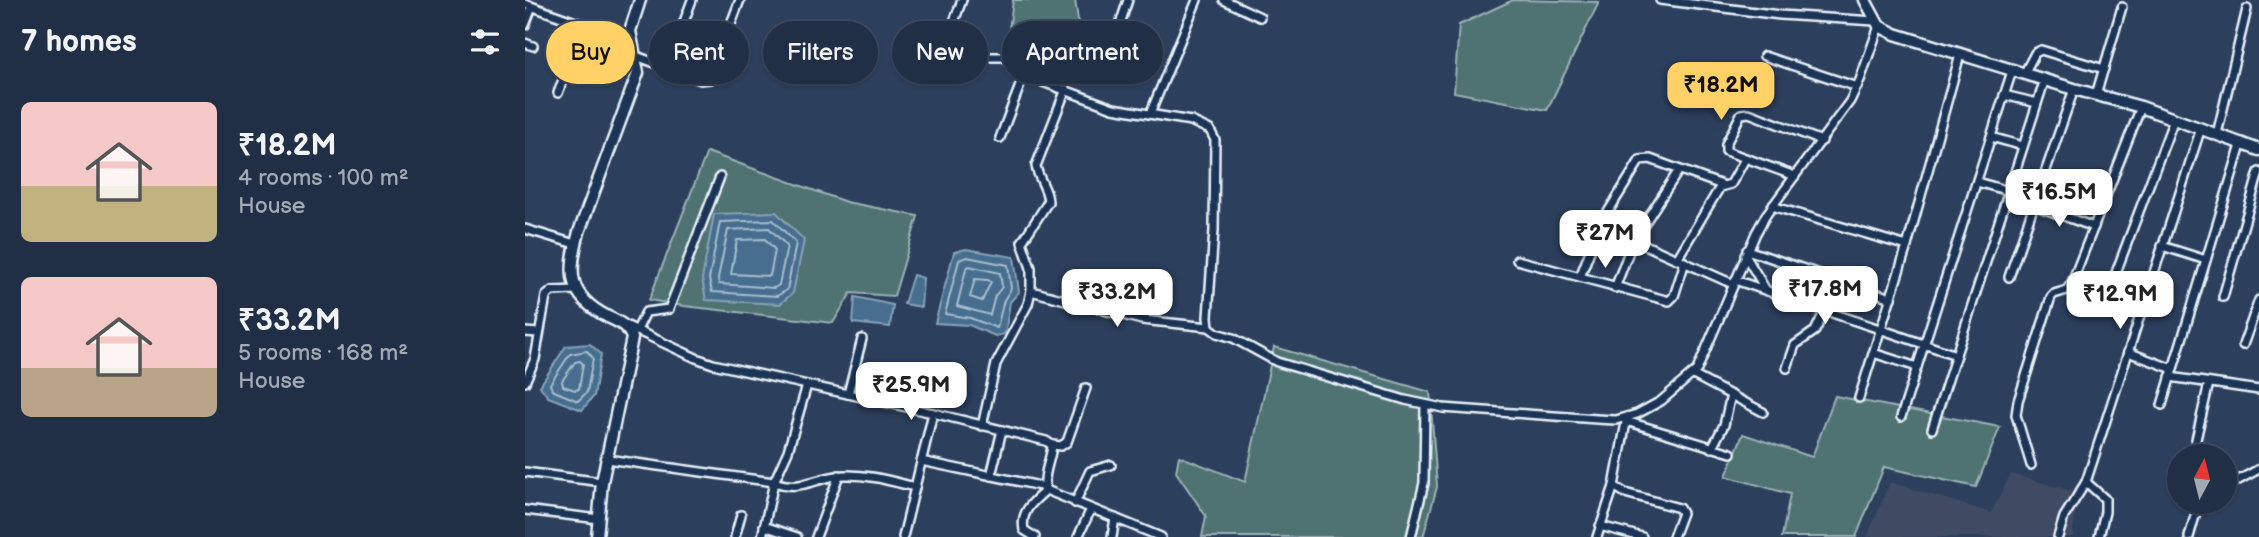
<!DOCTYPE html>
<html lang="en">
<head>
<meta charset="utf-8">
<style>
	body { margin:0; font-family:"Balsamiq Sans",sans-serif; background:#29374d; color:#f1f3f6; height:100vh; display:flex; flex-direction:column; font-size:26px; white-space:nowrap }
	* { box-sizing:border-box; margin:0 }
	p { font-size:23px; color:#a2a9b3 }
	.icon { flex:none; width:38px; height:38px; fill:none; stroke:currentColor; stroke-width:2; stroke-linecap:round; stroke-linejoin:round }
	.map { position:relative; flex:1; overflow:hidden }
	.sheet { display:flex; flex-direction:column; background:#212f46; width:525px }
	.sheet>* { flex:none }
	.guide { position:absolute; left:21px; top:21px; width:665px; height:63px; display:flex; gap:14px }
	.needle { width:46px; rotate:7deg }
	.controls { position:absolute; left:1642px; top:444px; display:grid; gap:14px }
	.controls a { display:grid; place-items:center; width:70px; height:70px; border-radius:50%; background:#212f46; box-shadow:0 2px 5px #0004,0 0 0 2px #3e4a5f; font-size:35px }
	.price { position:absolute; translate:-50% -60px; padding:0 16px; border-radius:14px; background:#fff; color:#222; font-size:23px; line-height:46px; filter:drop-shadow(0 2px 4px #0008) }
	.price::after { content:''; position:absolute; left:50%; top:42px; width:21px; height:16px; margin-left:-10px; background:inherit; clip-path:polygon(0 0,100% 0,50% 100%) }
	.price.on { background:#ffd166; color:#111 }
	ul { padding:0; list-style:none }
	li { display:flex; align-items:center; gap:21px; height:175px; padding:0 21px }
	li span { display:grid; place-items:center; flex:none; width:196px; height:140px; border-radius:10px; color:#555 }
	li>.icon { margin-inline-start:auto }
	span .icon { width:84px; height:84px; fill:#fffc; stroke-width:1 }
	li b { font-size:30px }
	h2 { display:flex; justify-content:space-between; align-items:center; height:84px; padding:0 21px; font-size:30px }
	.pill { padding:0 24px; border-radius:32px; background:#212f46; box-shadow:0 2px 5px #0004,0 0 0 2px #3e4a5f; font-size:24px; line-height:63px }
	.pill.on { background:#ffd166; color:#111 }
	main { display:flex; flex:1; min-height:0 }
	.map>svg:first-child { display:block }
</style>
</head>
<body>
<main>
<section class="sheet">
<h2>7 homes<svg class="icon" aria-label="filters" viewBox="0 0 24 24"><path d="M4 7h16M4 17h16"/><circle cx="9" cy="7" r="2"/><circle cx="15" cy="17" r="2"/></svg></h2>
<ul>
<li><span style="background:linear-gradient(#f6c9c9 60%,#c2b280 0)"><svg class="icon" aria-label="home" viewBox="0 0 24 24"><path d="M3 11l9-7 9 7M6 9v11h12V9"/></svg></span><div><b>₹18.2M</b><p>4 rooms · 100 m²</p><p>House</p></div></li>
<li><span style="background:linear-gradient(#f6c9c9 65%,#b9a48a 0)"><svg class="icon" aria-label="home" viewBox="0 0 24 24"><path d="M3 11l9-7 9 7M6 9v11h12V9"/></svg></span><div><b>₹33.2M</b><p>5 rooms · 168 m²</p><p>House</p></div></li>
</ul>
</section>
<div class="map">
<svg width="1734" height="537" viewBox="0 0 1734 537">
	<rect width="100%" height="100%" fill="#2c3f5d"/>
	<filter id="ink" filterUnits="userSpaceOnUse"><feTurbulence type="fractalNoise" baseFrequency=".0143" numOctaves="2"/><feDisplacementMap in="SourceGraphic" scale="14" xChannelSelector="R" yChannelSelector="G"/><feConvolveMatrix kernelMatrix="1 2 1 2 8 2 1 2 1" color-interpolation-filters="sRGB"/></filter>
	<g filter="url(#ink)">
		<polygon fill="#3f4b64" points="1486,474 1551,492 1548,537 1342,537 1365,482 1466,513"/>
		<g fill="#507272" stroke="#9cb2b5" stroke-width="2">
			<polygon points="488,0 550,0 560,67 544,75 541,59 530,34 484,30"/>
			<polygon points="988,0 1074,2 1022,110 929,92 934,25"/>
			<polygon points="182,152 321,202 393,216 369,296 326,293 308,323 159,306 124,300"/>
			<polygon points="749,347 905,392 912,487 898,537 677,537 681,516 651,472 654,456 720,482"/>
			<polygon points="1310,396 1475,427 1451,487 1359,467 1331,537 1257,537 1265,494 1201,476 1218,434 1287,457"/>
		</g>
		<g fill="#466e8e" stroke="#87a2b8" stroke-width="2">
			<polygon points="251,212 279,240 268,293 255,304 181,300 177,279 189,214"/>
			<polygon points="441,249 489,257 494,292 485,302 480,334 470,336 444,325 410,323 429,252"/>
			<polygon points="388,275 398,278 396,307 379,304"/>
			<polygon points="330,297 368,305 365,327 328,323"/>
			<polygon points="65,344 76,354 69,396 57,410 23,397 15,386 41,346"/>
		</g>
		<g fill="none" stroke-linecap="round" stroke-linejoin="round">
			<g stroke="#a7bdce" stroke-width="2">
				<polygon points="248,220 271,243 262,290 252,296 187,292 184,279 195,222"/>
				<polygon points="244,228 262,246 254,285 249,288 194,284 193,278 203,230"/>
				<polygon points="240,239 250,250 245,276 206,274 212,240"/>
				<polygon points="442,257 483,265 486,289 479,300 472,328 445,318 420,314 434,260"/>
				<polygon points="444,266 475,273 477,287 470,296 465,315 432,306 441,269"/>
				<polygon points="450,279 463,280 466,282 457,301 445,297"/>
				<polygon points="62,351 68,358 62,392 53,401 27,390 25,384 45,354"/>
				<polygon points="55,361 58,364 54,389 50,390 38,386 37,381 50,362"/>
			</g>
			<defs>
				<g id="street">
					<polyline points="437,0 427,27 425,42 429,47 440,54 447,57 478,57 485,60 499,75 588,108 666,121 685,130 690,140 689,230 683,317 684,327 692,333 708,338 752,362 880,400 918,408 1072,419 1091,420 1112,414 1136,401 1172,370 1231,233 1241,215 1325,101 1335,80 1354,26"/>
					<polyline points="699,0 735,17"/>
					<polyline points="1135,0 1255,15 1350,21"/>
					<polyline points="0,4 70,29 107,46"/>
					<polyline points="596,21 603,0"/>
					<polyline points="0,25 7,7"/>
					<polyline points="0,43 8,46"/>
					<polyline points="111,56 176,80 185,79 215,0"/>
					<polyline points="1239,56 1332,87"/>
					<polyline points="142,68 167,0"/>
					<polyline points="1499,74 1510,53 1516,50 1579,69"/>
					<polyline points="33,93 59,25"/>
					<polyline points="1479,95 1512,103"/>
					<polyline points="1571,95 1597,7"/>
					<polyline points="625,114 672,0"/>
					<polyline points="1692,134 1722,9"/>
					<polyline points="1466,137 1498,146"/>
					<polyline points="475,138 499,75"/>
					<polyline points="1270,176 1201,151 1201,144 1216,114 1224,113 1297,141"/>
					<polyline points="1452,182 1484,191"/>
					<polyline points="1509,205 1569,227"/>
					<polyline points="1247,206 1382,246 1334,398"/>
					<polyline points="1075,225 1208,284"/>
					<polyline points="0,229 50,244"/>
					<polyline points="1382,246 1435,55"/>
					<polyline points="1637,246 1681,260"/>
					<polyline points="1222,250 1366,298"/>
					<polyline points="1220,255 1241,290"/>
					<polyline points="1152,259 1195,187 1206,184 1220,159"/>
					<polyline points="992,260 1144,301 1149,296 1160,262"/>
					<polyline points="1055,277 1075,225 1115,160 1125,159 1197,185"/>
					<polyline points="1484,277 1549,89"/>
					<polyline points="1210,280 1431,355"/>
					<polyline points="1090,288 1108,241 1154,170"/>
					<polyline points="506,291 617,320 684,327"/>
					<polyline points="1584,291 1649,119"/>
					<polyline points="1252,294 1263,264"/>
					<polyline points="1698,297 1734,172"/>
					<path d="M100,325L171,358L188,364L408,413L521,441L527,445C526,460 517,475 521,490L636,537"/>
					<polyline points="112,330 121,312 144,309 195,177"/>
					<polyline points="0,332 13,333"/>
					<polyline points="1718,345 1734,300"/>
					<polyline points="1603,352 1648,369"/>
					<polyline points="1348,353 1392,367"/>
					<polyline points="1262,368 1270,345 1290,331 1300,311"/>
					<polyline points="1168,375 1238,412"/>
					<polyline points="1645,377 1734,390"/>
					<polyline points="0,382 10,359 21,296 27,291 51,290"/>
					<polyline points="323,394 337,339"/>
					<polyline points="1637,405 1717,142"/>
					<polyline points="1102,417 1089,486 1100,493 1154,508 1157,513 1148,537"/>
					<polyline points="1376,417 1487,71"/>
					<polyline points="1101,421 1206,453"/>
					<path d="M457,426L471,364L503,304L506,291V268L497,242L523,202C523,189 513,179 511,166L541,89"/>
					<polyline points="1407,429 1520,79"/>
					<polyline points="527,445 536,446 542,442 561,388"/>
					<polyline points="1187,448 1199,425 1206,395"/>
					<polyline points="1667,457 1684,383"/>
					<path d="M82,459L249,482C279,492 289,477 319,475C343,474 366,481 390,487"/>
					<polyline points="396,461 520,487"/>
					<polyline points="1506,465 1491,415 1493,401 1526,297 1529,294 1542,290 1547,282 1616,107"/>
					<polyline points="0,472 77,482"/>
					<polyline points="466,476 477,430"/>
					<polyline points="1561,482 1580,499 1580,512 1574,537"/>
					<polyline points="1699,488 1734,469"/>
					<polyline points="550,503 565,471 586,465"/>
					<polyline points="0,510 74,519"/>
					<polyline points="239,526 272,537"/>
					<polyline points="1075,526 1117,537"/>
					<polyline points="210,537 216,515"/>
					<polyline points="237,537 249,482 263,451 282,385"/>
					<polyline points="291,537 314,475"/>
					<polyline points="378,537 408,413"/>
					<path d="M510,537L499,530C495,511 508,502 521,490"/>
					<polyline points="553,537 566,509"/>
					<polyline points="587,537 590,518"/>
					<polyline points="886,537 899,483 900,405"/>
					<polyline points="1072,537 1089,486"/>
					<polyline points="1533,537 1539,517 1561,482 1676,128"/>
					<polyline points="1664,537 1674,502"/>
				</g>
				<g id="secondary">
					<polyline points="1340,0 1354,26 1370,34 1549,89 1616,107 1734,150"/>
					<path d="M72,537L77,482L107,338C103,326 94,322 83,317C42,296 43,273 54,232L113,73L105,31L115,0"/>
				</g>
			</defs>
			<use href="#street" stroke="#e8f1f8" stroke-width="12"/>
			<use href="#secondary" stroke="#e8f1f8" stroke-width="15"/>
			<use href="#street" stroke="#1d3557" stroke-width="7"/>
			<use href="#secondary" stroke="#1d3557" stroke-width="10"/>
		</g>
	</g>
</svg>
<div class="controls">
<a><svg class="needle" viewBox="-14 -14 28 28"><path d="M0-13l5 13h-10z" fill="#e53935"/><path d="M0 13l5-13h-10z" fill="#a2a9b3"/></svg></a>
</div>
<b class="price on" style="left:1196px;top:122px">₹18.2M</b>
<b class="price" style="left:1534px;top:229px">₹16.5M</b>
<b class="price" style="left:1080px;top:270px">₹27M</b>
<b class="price" style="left:1300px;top:326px">₹17.8M</b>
<b class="price" style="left:592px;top:329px">₹33.2M</b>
<b class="price" style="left:1595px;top:331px">₹12.9M</b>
<b class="price" style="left:386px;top:422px">₹25.9M</b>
<div class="guide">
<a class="pill on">Buy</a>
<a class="pill">Rent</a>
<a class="pill">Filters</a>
<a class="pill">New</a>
<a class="pill">Apartment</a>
</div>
</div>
</main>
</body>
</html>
